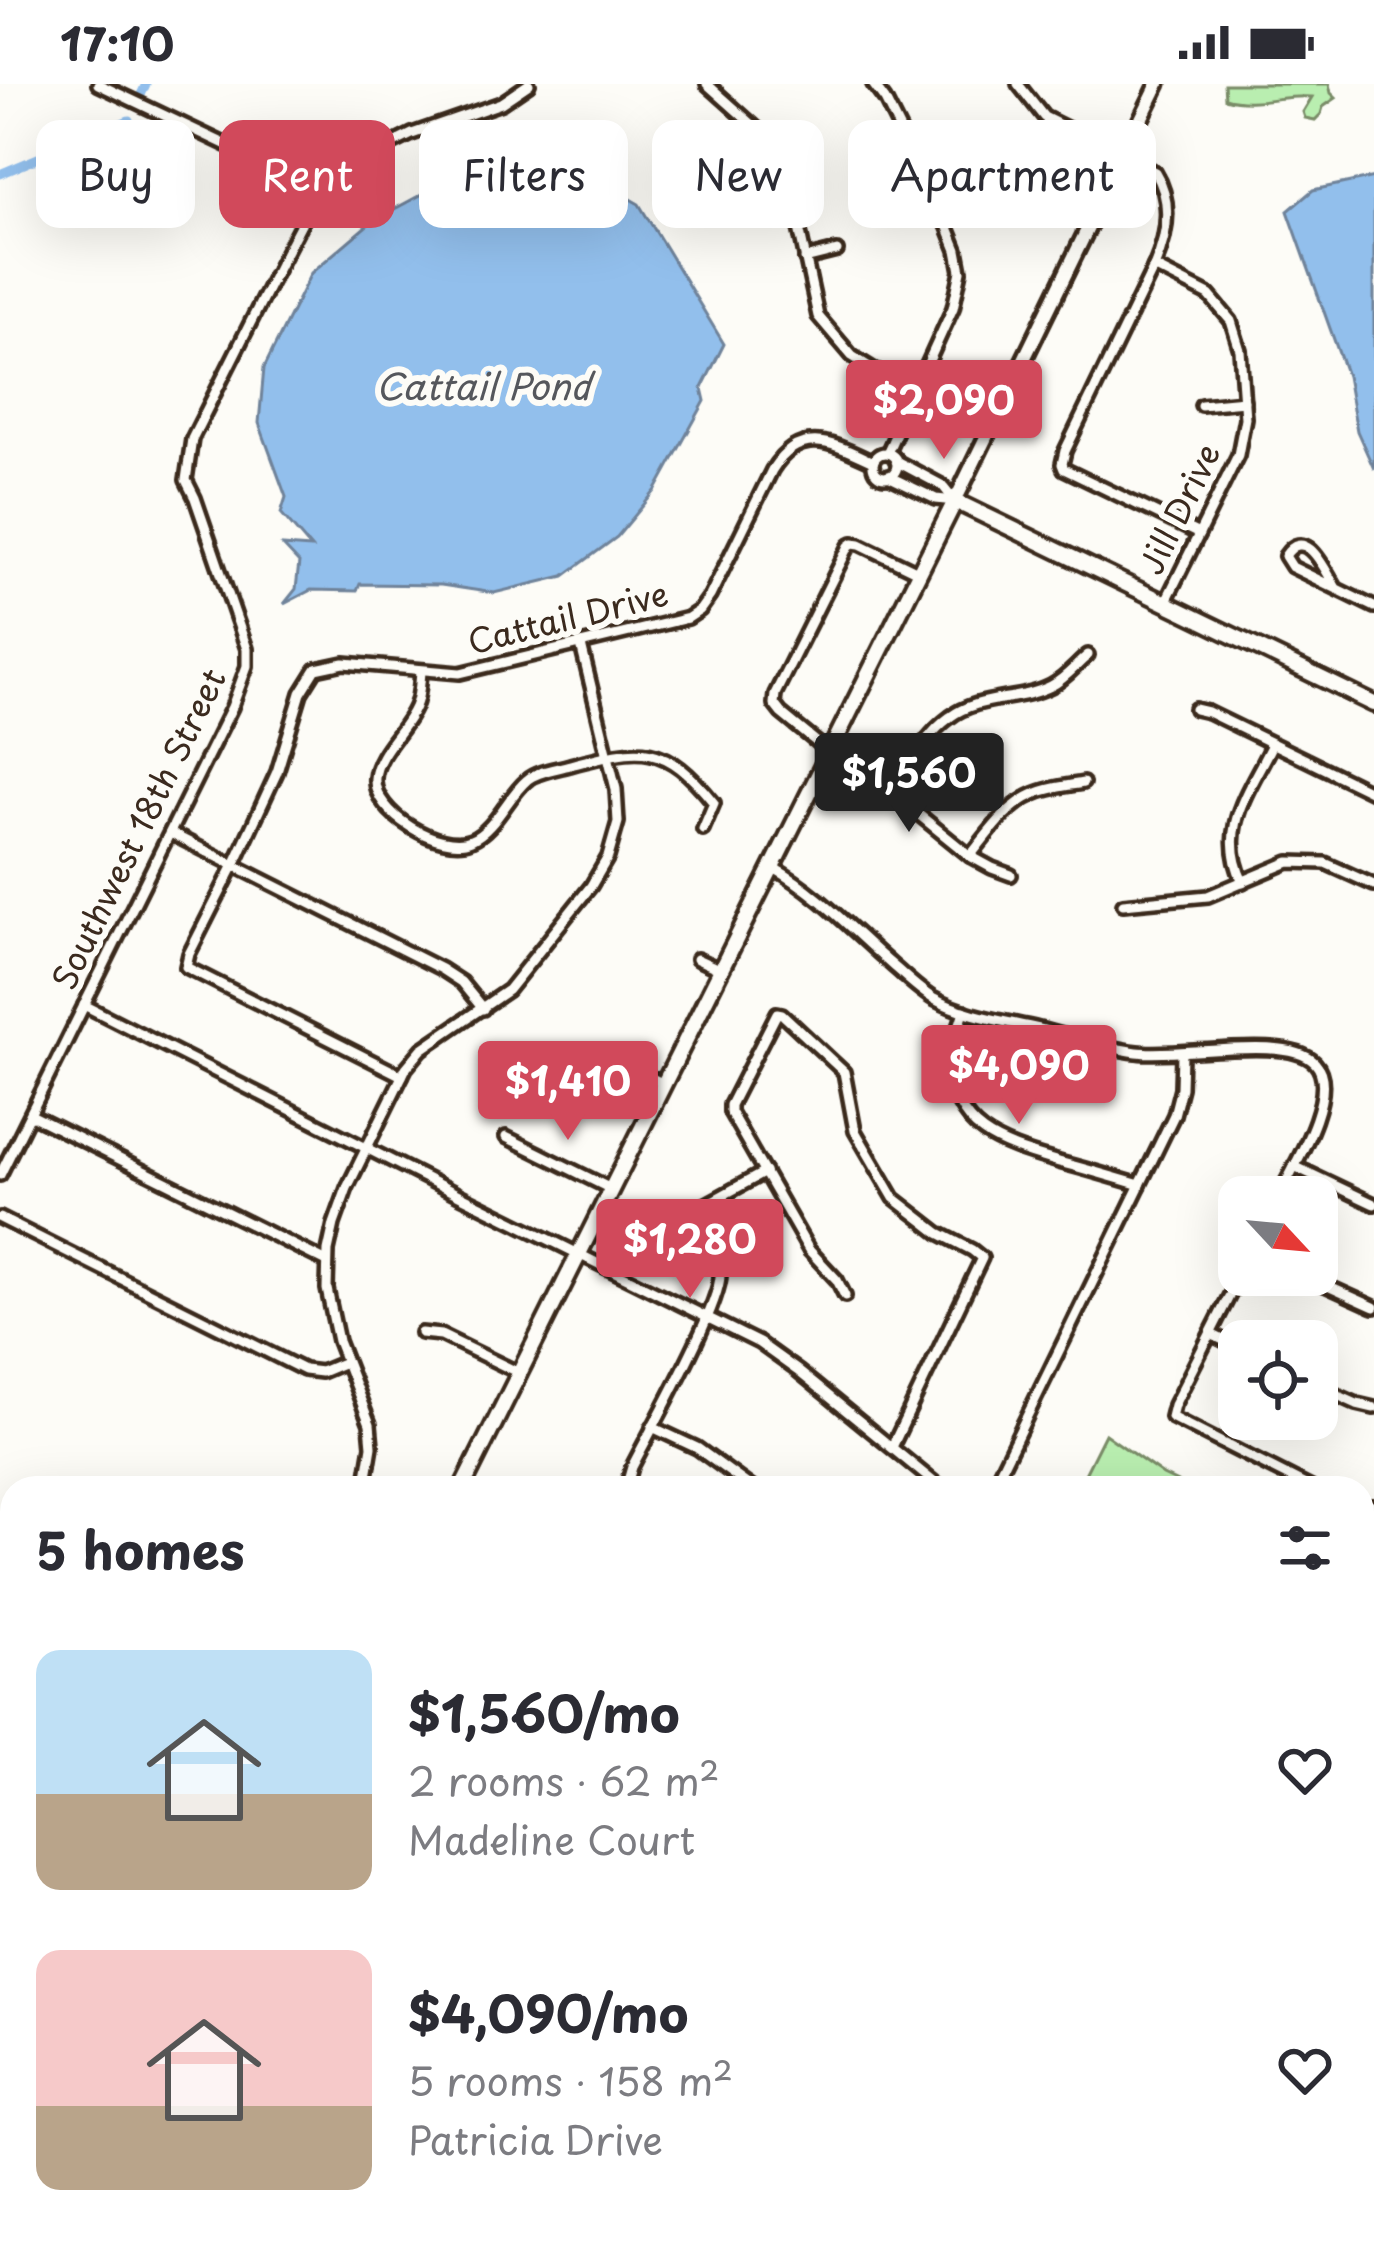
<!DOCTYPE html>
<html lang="en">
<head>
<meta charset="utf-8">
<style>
	body { margin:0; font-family:"Playpen Sans",sans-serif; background:#f7f7f7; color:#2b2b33; height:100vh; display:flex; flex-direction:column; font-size:45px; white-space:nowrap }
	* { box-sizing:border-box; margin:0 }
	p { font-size:39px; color:#7c7c81 }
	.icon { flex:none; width:66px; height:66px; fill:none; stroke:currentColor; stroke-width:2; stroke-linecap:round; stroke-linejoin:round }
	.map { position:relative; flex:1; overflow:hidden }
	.details { position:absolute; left:0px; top:1392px; width:1374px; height:771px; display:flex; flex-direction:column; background:#fff; border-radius:36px 36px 0 0; box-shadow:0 12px 48px #0002 }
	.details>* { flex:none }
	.hud { position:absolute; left:36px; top:36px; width:1302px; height:108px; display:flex; gap:24px }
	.needle { width:78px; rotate:116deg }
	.buttons { position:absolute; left:1218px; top:1092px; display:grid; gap:24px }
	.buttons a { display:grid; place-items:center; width:120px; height:120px; border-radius:24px; background:#fff; box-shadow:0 12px 48px #0002; font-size:60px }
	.price { position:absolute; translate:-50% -102px; padding:0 27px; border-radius:12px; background:#d1495b; color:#fff; font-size:39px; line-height:78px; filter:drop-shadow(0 3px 6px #0008) }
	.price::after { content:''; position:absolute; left:50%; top:72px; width:36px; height:27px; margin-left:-18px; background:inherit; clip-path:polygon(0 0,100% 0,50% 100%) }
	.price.selected { background:#222; color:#fff }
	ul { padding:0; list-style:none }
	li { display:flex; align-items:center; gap:36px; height:300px; padding:0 36px }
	li span { display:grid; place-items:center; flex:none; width:336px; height:240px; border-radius:24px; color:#555 }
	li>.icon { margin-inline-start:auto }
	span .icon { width:144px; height:144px; fill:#fffc; stroke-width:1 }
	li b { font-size:51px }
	h2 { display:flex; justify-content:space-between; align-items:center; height:144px; padding:0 36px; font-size:51px }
	.pill { padding:0 42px; border-radius:24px; background:#fff; box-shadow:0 12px 48px #0002; font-size:42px; line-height:108px }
	.pill.selected { background:#d1495b; color:#fff }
	.status { display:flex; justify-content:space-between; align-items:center; height:84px; padding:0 60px; background:#fff; direction:ltr }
	.status svg { height:33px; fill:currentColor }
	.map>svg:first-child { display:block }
</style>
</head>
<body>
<div class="status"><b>17:10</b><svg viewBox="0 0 49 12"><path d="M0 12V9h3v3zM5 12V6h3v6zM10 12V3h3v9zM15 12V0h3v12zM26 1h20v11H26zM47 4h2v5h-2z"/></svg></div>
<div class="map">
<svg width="1374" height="2162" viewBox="0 0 1374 2162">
	<rect width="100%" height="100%" fill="#fdfcf7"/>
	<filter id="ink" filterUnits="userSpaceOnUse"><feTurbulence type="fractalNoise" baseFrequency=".00833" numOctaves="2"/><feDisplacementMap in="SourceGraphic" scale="24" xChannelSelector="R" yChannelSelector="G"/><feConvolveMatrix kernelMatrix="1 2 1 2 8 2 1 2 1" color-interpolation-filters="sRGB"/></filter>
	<g filter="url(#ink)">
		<g fill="#b9eeb0" stroke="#7a8c67" stroke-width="3">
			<path d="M1224,0H1329L1331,9L1336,14L1323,23L1321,30L1315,36L1305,34L1303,28L1312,13C1283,10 1255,23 1225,14Z"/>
			<polygon points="1105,1350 1163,1391 1190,1404 1078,1404"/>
			<polygon points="1362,1471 1374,1473 1374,1709 1369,1725 1362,1723"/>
		</g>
		<g fill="#92bfec" stroke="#6f839a" stroke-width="3">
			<polygon points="544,90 555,96 584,95 609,103 639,120 724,260 702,304 705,317 656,406 617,453 564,492 494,509 441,501 360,500 357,507 311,506 284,520 296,505 299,479 283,462 311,464 281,429 286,413 259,339 264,284 311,189 372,137 447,97"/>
			<polygon points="1374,93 1374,385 1357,347 1347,292 1288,127 1313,106"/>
		</g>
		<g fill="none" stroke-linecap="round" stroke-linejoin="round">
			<g stroke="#92bfec" stroke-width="9">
				<polyline points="140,13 146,0"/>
				<polyline points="0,90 129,36"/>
			</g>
			<defs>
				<g id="minor">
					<polyline points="98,0 324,107"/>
					<polyline points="707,0 772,58 787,88 818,232 852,272 913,310"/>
					<polyline points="873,0 885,16 945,136 957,166 961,187 953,224 887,369"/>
					<path d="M1018,0L1044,33L1155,88C1174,118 1167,153 1154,183L1065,367L1062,380L1064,385L1199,450"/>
					<polyline points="1033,63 1049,36"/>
					<polyline points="805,175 837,167"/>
					<polyline points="1154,183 1209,211 1231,237 1240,266 1245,334 1238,371 1165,519"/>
					<polyline points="1201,321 1244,317"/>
					<circle cx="885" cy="381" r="12"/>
					<polyline points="896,377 943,402 955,417"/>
					<polyline points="888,392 936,415 955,417"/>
					<polyline points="920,489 860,460 853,459 849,462 775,610 774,620 781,629 836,674 891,708 970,772 992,784 1011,791"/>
					<path d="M1336,504C1325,486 1306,440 1285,472L1292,483L1374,523"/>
					<path d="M421,587C420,599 420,612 415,623C405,647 377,668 375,694C372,729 441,769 471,756C496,745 507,713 527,696C537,687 557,685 570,681C642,662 664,657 714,719L703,745"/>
					<polyline points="1195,625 1208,628 1374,709"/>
					<path d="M891,708C909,682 925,651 950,633C979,611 1019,618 1051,602C1065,595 1076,581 1088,571"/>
					<polyline points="170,749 441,885 461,898 483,925"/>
					<path d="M970,772C989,749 1006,722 1034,710C1049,703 1067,702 1083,699"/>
					<path d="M772,783C817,808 853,847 892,881C905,892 919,906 934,915C965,932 1005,937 1039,945C1071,953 1104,964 1137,968C1179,974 1289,950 1315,979C1341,1007 1293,1084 1278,1113"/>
					<path d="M1243,798C1217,744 1249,708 1272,660"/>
					<polyline points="1123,820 1208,812 1289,778 1325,779 1374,801"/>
					<polyline points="697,875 721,886"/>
					<polyline points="84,921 459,1111 759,1259 798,1287 941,1404"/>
					<path d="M964,927C959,944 951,963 951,981C952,1049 1005,1062 1059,1078C1086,1085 1113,1093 1140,1101"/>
					<polyline points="613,975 664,1000"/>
					<path d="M402,992L186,883L189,870L234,781L277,688L301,609L316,585L344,579L460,589L688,534L700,526L710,512L772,386C801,340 834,360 873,378"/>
					<polyline points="31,1031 327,1178"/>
					<polyline points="506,1053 611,1105"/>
					<polyline points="1294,1082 1374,1120"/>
					<polyline points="0,1091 232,623 247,582 247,565 195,414 186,396 192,355 283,174 305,132 324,107 380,66 412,50 501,19 529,0"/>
					<polyline points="0,1134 304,1286 321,1288 345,1278"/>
					<polyline points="1240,1191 1174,1321 1171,1333 1311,1404"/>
					<polyline points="1303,1191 1374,1223"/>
					<polyline points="845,1212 837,1196 809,1166 730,1028 730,1021 777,929 782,930 844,988 855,1047 894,1114 939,1149 972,1166 982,1174 892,1363"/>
					<polyline points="421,1249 441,1251 519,1289"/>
					<polyline points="1211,1250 1239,1264"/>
					<polyline points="1317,1302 1357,1320 1374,1324"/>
					<polyline points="652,1343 697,1364 752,1404"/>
					<polyline points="365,1404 372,1362 370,1340 338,1257 327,1205 328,1167 334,1140 347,1104 406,984 422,965 508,906 591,802 608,773 618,738 616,705 581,561"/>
					<path d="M626,1404L632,1383C649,1349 723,1218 720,1189L691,1134L696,1126L765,1088"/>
					<polyline points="992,1404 1174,1031 1181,1004 1182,970"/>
					<polyline points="1362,1422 1374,1422"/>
					<polyline points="1362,1733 1374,1738"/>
					<polyline points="0,1810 12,1816"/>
					<polyline points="0,1847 12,1853"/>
					<polyline points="1362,1871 1374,1877"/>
					<polyline points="0,2005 12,1997"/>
					<polyline points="1362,2028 1374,2034"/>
					<polyline points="0,2045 12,2065"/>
					<polyline points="0,2102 12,2095"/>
					<polyline points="473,2151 496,2162"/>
					<polyline points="990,2151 1012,2162"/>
					<polyline points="1302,2151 1324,2162"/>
					<polyline points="688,2162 707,2151 710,2162"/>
					<polyline points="1188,2162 1194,2151"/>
				</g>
				<g id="tertiary">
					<polyline points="955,417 1158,0"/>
					<polyline points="1362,2107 1374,2084"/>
					<polyline points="707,2151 728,2162"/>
					<polyline points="1333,2162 1339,2151"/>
				</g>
				<g id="secondary">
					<polyline points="462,1404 955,417 1374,620"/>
					<polyline points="84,2162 88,2151"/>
					<polyline points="103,2162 108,2151"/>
				</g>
			</defs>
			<use href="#minor" stroke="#3b2a1e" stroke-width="18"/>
			<use href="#tertiary" stroke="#3b2a1e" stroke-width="21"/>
			<use href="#secondary" stroke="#3b2a1e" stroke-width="22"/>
			<use href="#minor" stroke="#fdfcf7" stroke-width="9"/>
			<use href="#tertiary" stroke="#fdfcf7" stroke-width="12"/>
			<use href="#secondary" stroke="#fdfcf7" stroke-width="14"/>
		</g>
	</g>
	<g text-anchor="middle" stroke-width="12" stroke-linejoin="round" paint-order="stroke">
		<g font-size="33" fill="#3b2a1e" stroke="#fdfcf7">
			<text transform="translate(1180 425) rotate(-64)" y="12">Jill Drive</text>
			<text transform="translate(568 534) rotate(-14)" y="12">Cattail Drive</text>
			<text transform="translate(139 745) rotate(-64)" y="12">Southwest 18th Street</text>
		</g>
		<g font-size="36" font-style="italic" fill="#55575c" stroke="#fdfcf7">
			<text x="483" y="316">Cattail Pond</text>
		</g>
	</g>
</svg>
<div class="buttons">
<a><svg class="needle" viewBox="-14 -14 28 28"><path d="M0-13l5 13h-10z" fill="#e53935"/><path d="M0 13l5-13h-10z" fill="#7c7c81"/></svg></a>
<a><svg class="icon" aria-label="locate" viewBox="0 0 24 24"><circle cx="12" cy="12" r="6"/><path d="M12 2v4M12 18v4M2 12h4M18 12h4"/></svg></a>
</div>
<b class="price" style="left:944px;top:378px">$2,090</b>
<b class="price selected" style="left:909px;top:751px">$1,560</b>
<b class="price" style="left:1019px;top:1043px">$4,090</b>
<b class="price" style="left:568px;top:1059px">$1,410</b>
<b class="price" style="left:690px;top:1217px">$1,280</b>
<div class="hud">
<a class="pill">Buy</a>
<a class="pill selected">Rent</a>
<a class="pill">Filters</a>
<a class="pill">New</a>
<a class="pill">Apartment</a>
</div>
<section class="details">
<h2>5 homes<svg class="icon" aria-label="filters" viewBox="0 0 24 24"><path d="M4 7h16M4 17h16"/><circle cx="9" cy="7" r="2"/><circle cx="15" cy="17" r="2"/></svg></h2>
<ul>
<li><span style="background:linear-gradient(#bfe0f5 60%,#b9a48a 0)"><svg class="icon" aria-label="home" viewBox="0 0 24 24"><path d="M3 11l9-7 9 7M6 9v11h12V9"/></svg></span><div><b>$1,560/mo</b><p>2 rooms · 62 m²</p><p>Madeline Court</p></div><svg class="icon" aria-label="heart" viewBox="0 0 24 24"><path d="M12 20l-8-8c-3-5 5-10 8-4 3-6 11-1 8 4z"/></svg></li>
<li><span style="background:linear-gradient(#f6c9c9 65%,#b9a48a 0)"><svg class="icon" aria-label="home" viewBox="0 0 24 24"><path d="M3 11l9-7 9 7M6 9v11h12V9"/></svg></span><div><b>$4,090/mo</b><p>5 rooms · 158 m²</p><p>Patricia Drive</p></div><svg class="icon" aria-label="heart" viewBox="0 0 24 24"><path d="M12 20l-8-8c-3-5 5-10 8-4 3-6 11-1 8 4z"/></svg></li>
</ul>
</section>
</div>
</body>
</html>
